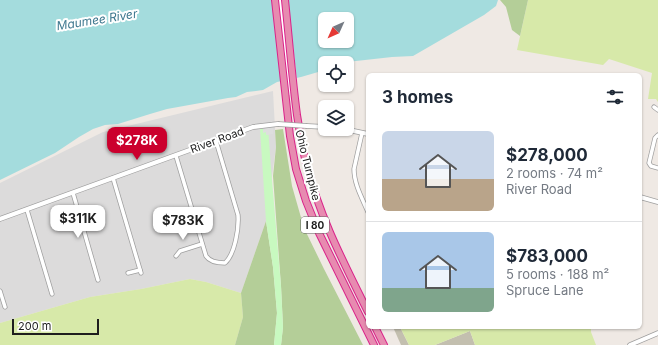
<!DOCTYPE html>
<html lang="en">
<head>
<meta charset="utf-8">
<style>
	body { margin:0; font-family:Inter,sans-serif; background:#f6f6f7; color:#1f2937; height:100vh; display:flex; flex-direction:column; font-size:15px; white-space:nowrap }
	* { box-sizing:border-box; margin:0 }
	p { font-size:13px; color:#747a83 }
	.icon { flex:none; width:22px; height:22px; fill:none; stroke:currentColor; stroke-width:2; stroke-linecap:round; stroke-linejoin:round }
	.map { position:relative; flex:1; overflow:hidden }
	.panel { position:absolute; left:366px; top:73px; width:276px; height:256px; display:flex; flex-direction:column; background:#fff; border-radius:6px; box-shadow:0 1px 3px #0004 }
	.panel>* { flex:none }
	.needle { width:26px; rotate:225deg }
	.fabs { position:absolute; left:318px; top:12px; display:grid; gap:8px }
	.fabs a { display:grid; place-items:center; width:36px; height:36px; border-radius:6px; background:#fff; box-shadow:0 1px 3px #0004; font-size:20px }
	.scale { position:absolute; left:12px; bottom:10px; width:87px; box-sizing:border-box; padding-left:4px; border:2px solid #1e1e1e; border-top:0; font-size:11px; line-height:14px; white-space:nowrap; color:#1e1e1e; -webkit-text-stroke:3px #fff; paint-order:stroke }
	.price { position:absolute; translate:-50% -34px; padding:0 9px; border-radius:8px; background:#fff; color:#222; font-size:13px; line-height:26px; filter:drop-shadow(0 1px 2px #0008) }
	.price::after { content:''; position:absolute; left:50%; top:24px; width:12px; height:9px; margin-left:-6px; background:inherit; clip-path:polygon(0 0,100% 0,50% 100%) }
	.price.selected { background:#cb002d; color:#fff }
	ul { padding:0; list-style:none }
	li { display:flex; align-items:center; gap:12px; height:100px; padding:0 16px }
	li+li { border-top:1px solid #e0e1e3 }
	li span { display:grid; place-items:center; flex:none; width:112px; height:80px; border-radius:6px; color:#555 }
	li>.icon { margin-inline-start:auto }
	span .icon { width:48px; height:48px; fill:#fffc; stroke-width:1 }
	li b { font-size:17px }
	h2 { display:flex; justify-content:space-between; align-items:center; height:48px; padding:0 16px; font-size:17px }
	.map>svg:first-child { display:block }
</style>
</head>
<body>
<div class="map">
<svg width="658" height="345" viewBox="0 0 658 345">
	<rect width="100%" height="100%" fill="#efe9e4"/>
	<polygon fill="#dcdbdb" points="273,91 276,147 266,221 241,293 206,282 190,279 141,289 90,297 0,323 0,183 103,132"/>
	<g fill="#c3bfaf">
		<polygon points="393,327 400,327 409,345 401,345"/>
		<polygon points="470,331 475,345 435,345"/>
	</g>
	<g fill="#d7e9a9">
		<polygon points="528,0 658,0 658,102 656,99 648,99 652,73 609,59 603,65 517,50"/>
		<polygon points="190,279 206,282 241,293 243,317 235,345 0,345 0,323 90,297 141,289"/>
		<polygon points="400,327 591,327 591,332 596,345 475,345 470,331 435,345 409,345"/>
	</g>
	<g fill="#b4ce98">
		<polygon points="500,0 528,0 520,36 512,30 506,7"/>
		<polygon points="283,129 292,186 304,228 324,269 363,345 281,345 283,327 281,286 273,176 276,147 275,130"/>
		<polygon points="266,221 273,267 277,313 274,345 235,345 243,317 241,293"/>
	</g>
	<polygon fill="#c8f9c0" points="268,127 271,168 281,286 283,327 281,345 274,345 277,313 273,267 266,221 260,129"/>
	<polygon fill="#dedede" points="273,126 273,134 266,135 266,132 263,133 263,128"/>
	<path fill="#a4dcdd" fill-rule="evenodd" d="M0,0H498L496,6L484,15L413,56L392,57L347,62L345,63H325V70L301,77L277,82L263,90L247,92L236,97L228,98L167,109L150,114L118,124L105,125L93,129L79,137L55,153L0,180ZM325,19H347V41H325Z"/>
	<polygon fill="#fff" points="272,0 288,0 298,91 290,92 290,95 282,95"/>
	<g fill="none" stroke-linecap="round" stroke-linejoin="round">
		<defs>
			<g id="minor">
				<polyline points="654,107 658,110"/>
				<path d="M362,133L354,169C354,184 362,198 368,212"/>
				<polyline points="658,135 655,138 649,163 651,166 658,168"/>
				<path d="M176,156L206,256C210,262 218,263 225,263C235,254 239,228 238,215L216,141"/>
				<polyline points="113,178 141,273"/>
				<polyline points="73,193 98,280"/>
				<polyline points="27,210 52,294"/>
				<polyline points="176,256 180,251 202,244"/>
				<polyline points="128,273 140,270"/>
				<polyline points="0,291 5,307"/>
			</g>
			<g id="tertiary">
				<polyline points="307,126 325,127"/>
				<polyline points="344,129 368,134"/>
				<polyline points="640,197 658,202"/>
				<polyline points="0,219 253,127 278,124"/>
				<polyline points="630,345 658,333"/>
			</g>
			<g id="motorway">
				<polyline points="275,0 290,136 296,169 306,201 319,233 374,345"/>
				<path d="M285,0C289,38 292,77 297,115C300,132 302,150 307,166C320,218 345,265 368,312"/>
				<polyline points="375,327 384,345"/>
			</g>
		</defs>
		<use href="#minor" stroke="#9f9f9f" stroke-width="5"/>
		<use href="#tertiary" stroke="#9f9f9f" stroke-width="5.5"/>
		<use href="#motorway" stroke="#da238a" stroke-width="8"/>
		<use href="#minor" stroke="#fff" stroke-width="3.5"/>
		<use href="#tertiary" stroke="#fff" stroke-width="4"/>
		<use href="#motorway" stroke="#e78bb0" stroke-width="6"/>
		<defs>
			<polyline id="tertiary-bridge" points="278,124 307,126"/>
		</defs>
		<use href="#tertiary-bridge" stroke="#9f9f9f" stroke-width="5.5" stroke-linecap="butt"/>
		<use href="#tertiary-bridge" stroke="#fff" stroke-width="4"/>
	</g>
	<g text-anchor="middle" stroke-width="4" stroke-linejoin="round" paint-order="stroke">
		<rect fill="#fff" stroke="#626262" stroke-width="1" x="301" y="217" width="28" height="16" rx="3"/>
		<g font-size="10" font-weight="bold" fill="#1e1e1e">
			<text x="315" y="229">I 80</text>
		</g>
		<g font-size="11" fill="#1e1e1e" stroke="#fff">
			<text transform="translate(217 140) rotate(-20)" y="4">River Road</text>
			<text transform="translate(308 165) rotate(76)" y="4">Ohio Turnpike</text>
		</g>
		<g font-size="12" font-style="italic" fill="#3f788f" stroke="#fff">
			<text transform="translate(97 20) rotate(-9)" y="4">Maumee River</text>
		</g>
	</g>
</svg>
<div class="fabs">
<a><svg class="needle" viewBox="-14 -14 28 28"><path d="M0-13l5 13h-10z" fill="#e53935"/><path d="M0 13l5-13h-10z" fill="#747a83"/></svg></a>
<a><svg class="icon" aria-label="locate" viewBox="0 0 24 24"><circle cx="12" cy="12" r="6"/><path d="M12 2v4M12 18v4M2 12h4M18 12h4"/></svg></a>
<a><svg class="icon" aria-label="layers" viewBox="0 0 24 24"><path d="M12 4l9 5-9 5-9-5zM3 14l9 5 9-5"/></svg></a>
</div>
<div class="scale">200 m</div>
<b class="price selected" style="left:137px;top:161px">$278K</b>
<b class="price" style="left:78px;top:239px">$311K</b>
<b class="price" style="left:183px;top:241px">$783K</b>
<section class="panel">
<h2>3 homes<svg class="icon" aria-label="filters" viewBox="0 0 24 24"><path d="M4 7h16M4 17h16"/><circle cx="9" cy="7" r="2"/><circle cx="15" cy="17" r="2"/></svg></h2>
<ul>
<li><span style="background:linear-gradient(#c9d6e8 60%,#b9a48a 0)"><svg class="icon" aria-label="home" viewBox="0 0 24 24"><path d="M3 11l9-7 9 7M6 9v11h12V9"/></svg></span><div><b>$278,000</b><p>2 rooms · 74 m²</p><p>River Road</p></div></li>
<li><span style="background:linear-gradient(#a9c7e8 70%,#7fa58c 0)"><svg class="icon" aria-label="home" viewBox="0 0 24 24"><path d="M3 11l9-7 9 7M6 9v11h12V9"/></svg></span><div><b>$783,000</b><p>5 rooms · 188 m²</p><p>Spruce Lane</p></div></li>
</ul>
</section>
</div>
</body>
</html>
